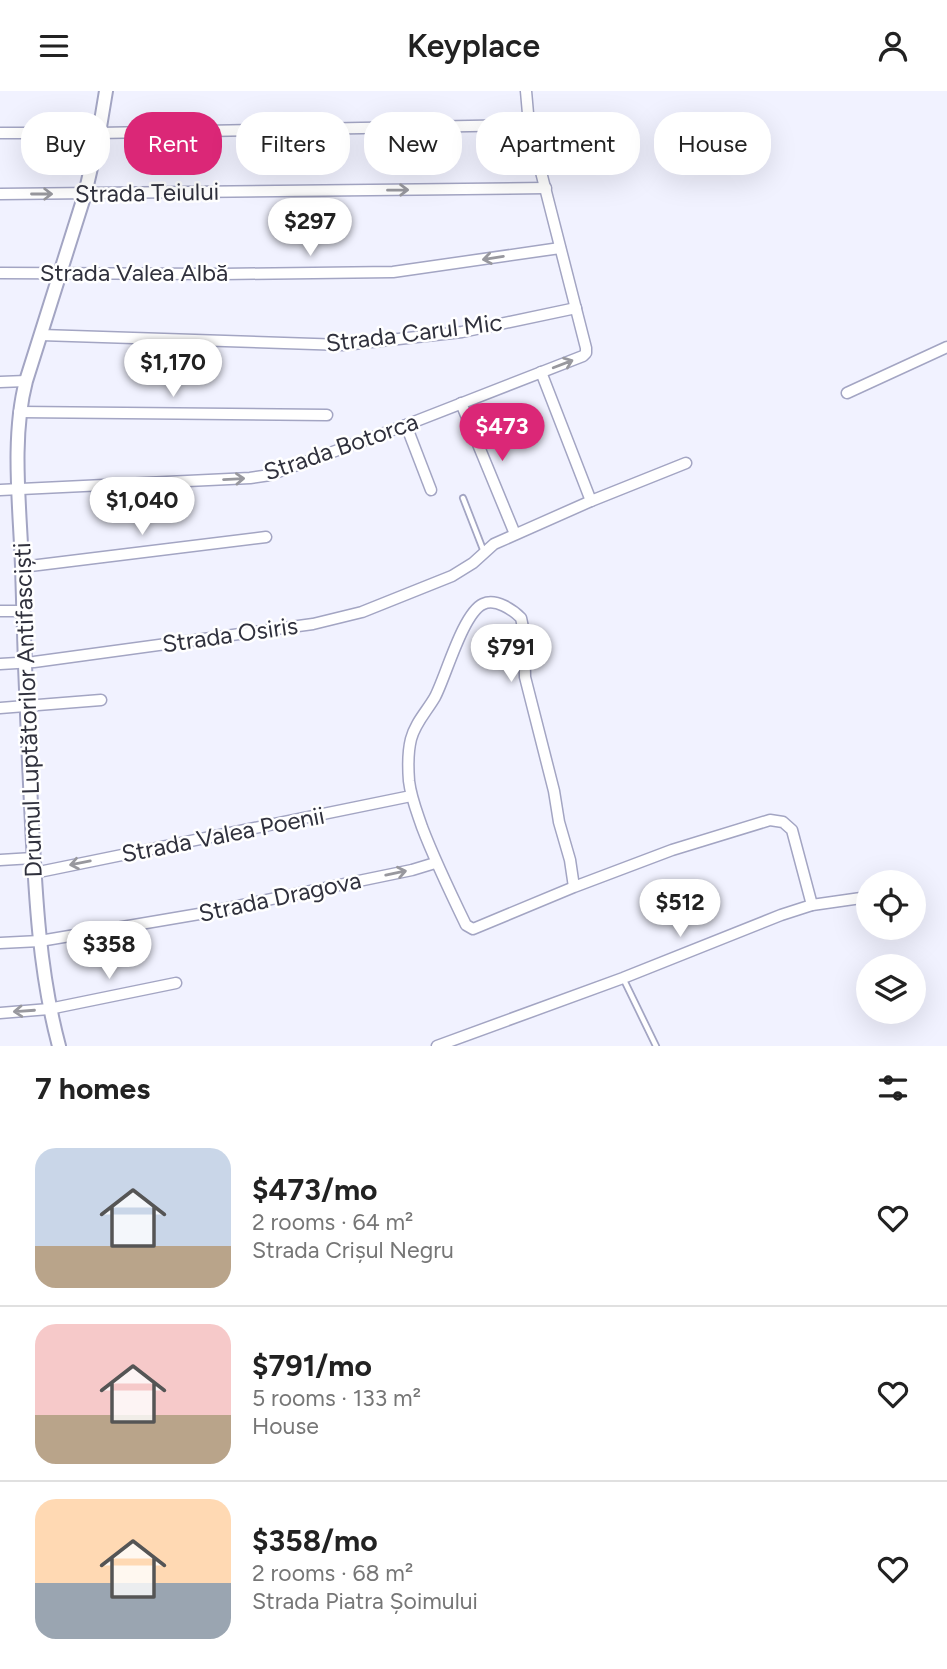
<!DOCTYPE html>
<html lang="en">
<head>
<meta charset="utf-8">
<style>
	body { margin:0; font-family:Figtree,sans-serif; background:#f6f6f6; color:#222; height:100vh; display:flex; flex-direction:column; font-size:26px; white-space:nowrap }
	* { box-sizing:border-box; margin:0 }
	p { font-size:23px; color:#767676 }
	.icon { flex:none; width:38px; height:38px; fill:none; stroke:currentColor; stroke-width:2; stroke-linecap:round; stroke-linejoin:round }
	.map { position:relative; height:955px; overflow:hidden }
	.drawer { display:flex; flex-direction:column; background:#fff; flex:1 }
	.drawer>* { flex:none }
	.hud { position:absolute; left:21px; top:21px; width:906px; height:63px; display:flex; gap:14px }
	.fabs { position:absolute; left:856px; top:779px; display:grid; gap:14px }
	.fabs a { display:grid; place-items:center; width:70px; height:70px; border-radius:50%; background:#fff; box-shadow:0 7px 28px #0002; font-size:35px }
	.price { position:absolute; translate:-50% -60px; padding:0 16px; border-radius:24px; background:#fff; color:#222; font-size:23px; line-height:46px; filter:drop-shadow(0 2px 4px #0008) }
	.price::after { content:''; position:absolute; left:50%; top:42px; width:21px; height:16px; margin-left:-10px; background:inherit; clip-path:polygon(0 0,100% 0,50% 100%) }
	.price.selected { background:#db2777; color:#fff }
	ul { padding:0; list-style:none }
	li { display:flex; align-items:center; gap:21px; height:175px; padding:0 35px }
	li+li { border-top:2px solid #e0e0e0 }
	li span { display:grid; place-items:center; flex:none; width:196px; height:140px; border-radius:21px; color:#555 }
	li>.icon { margin-inline-start:auto }
	span .icon { width:84px; height:84px; fill:#fffc; stroke-width:1 }
	li b { font-size:30px }
	h2 { display:flex; justify-content:space-between; align-items:center; height:84px; padding:0 35px; font-size:30px }
	.chip { padding:0 24px; border-radius:28px; background:#fff; box-shadow:0 7px 28px #0002; font-size:24px; line-height:63px }
	.chip.selected { background:#db2777; color:#fff }
	header { display:flex; justify-content:space-between; align-items:center; height:91px; padding:0 35px; background:#fff; font-size:32px; font-weight:600 }
	.map>svg:first-child { display:block }
</style>
</head>
<body>
<header><svg class="icon" aria-label="menu" viewBox="0 0 24 24"><path d="M4 6h16M4 12h16M4 18h16"/></svg>Keyplace<svg class="icon" aria-label="person" viewBox="0 0 24 24"><circle cx="12" cy="8" r="4"/><path d="M4 21q1-7 8-7t8 7"/></svg></header>
<div class="map">
<svg width="947" height="955" viewBox="0 0 947 955">
	<rect width="100%" height="100%" fill="#f1f2ff"/>
	<g fill="none" stroke-linecap="round" stroke-linejoin="round">
		<defs>
			<g id="service">
				<polyline points="463,407 484,461"/>
				<polyline points="623,887 656,955"/>
			</g>
			<g id="minor">
				<polyline points="0,42 99,42 529,34"/>
				<polyline points="0,103 546,97"/>
				<polyline points="0,182 222,183 393,181 560,157"/>
				<polyline points="41,244 344,254 462,241 576,217"/>
				<polyline points="541,281 591,410"/>
				<polyline points="0,291 26,290"/>
				<polyline points="847,302 947,256"/>
				<polyline points="461,312 515,443"/>
				<polyline points="19,321 327,324"/>
				<polyline points="406,334 431,399"/>
				<polyline points="0,399 250,387 270,384 406,334 583,265 586,262 586,257 529,34 526,0"/>
				<polyline points="22,476 266,446"/>
				<polyline points="0,520 22,520"/>
				<polyline points="0,573 34,571 313,533 362,521 452,485 473,472 494,453 591,410 686,372"/>
				<polyline points="0,617 101,609"/>
				<polyline points="0,769 33,767"/>
				<polyline points="34,782 411,705"/>
				<path d="M574,796L570,769L559,731L554,700L525,586L524,541L521,527C513,519 496,507 483,513C463,522 446,585 435,606C427,620 415,632 411,648C408,660 408,677 409,690C411,707 417,721 422,736C435,770 450,801 466,834L473,838L574,796L672,759L770,729L783,731L792,739L812,814"/>
				<polyline points="914,801 915,801"/>
				<polyline points="0,852 40,850 199,823 412,779 435,772"/>
				<polyline points="0,922 49,918 176,892"/>
				<polyline points="437,955 623,887 781,824 812,814 868,806"/>
			</g>
			<path id="tertiary" d="M59,955C38,877 35,794 31,713C27,634 24,555 22,475C20,417 11,347 26,290L85,103L99,42L106,0"/>
		</defs>
		<use href="#service" stroke="#a3a5c3" stroke-width="8"/>
		<use href="#minor" stroke="#a3a5c3" stroke-width="13"/>
		<use href="#tertiary" stroke="#a3a5c3" stroke-width="16"/>
		<use href="#service" stroke="#fff" stroke-width="4.5"/>
		<use href="#minor" stroke="#fff" stroke-width="10"/>
		<use href="#tertiary" stroke="#fff" stroke-width="12"/>
	</g>
	<defs><path id="oneway-shaft" d="M-6 0H5M1.5-3L5.5 0L1.5 3" fill="none" stroke-width="1.6" stroke-linecap="round" stroke-linejoin="round" transform="scale(1.75)"/></defs>
	<g stroke="#98989e">
		<use href="#oneway-shaft" transform="translate(398 99) rotate(-1)"/>
		<use href="#oneway-shaft" transform="translate(42 103)"/>
		<use href="#oneway-shaft" transform="translate(493 167) rotate(171)"/>
		<use href="#oneway-shaft" transform="translate(563 273) rotate(-21)"/>
		<use href="#oneway-shaft" transform="translate(234 388) rotate(-3)"/>
		<use href="#oneway-shaft" transform="translate(80 772) rotate(169)"/>
		<use href="#oneway-shaft" transform="translate(396 782) rotate(-12)"/>
		<use href="#oneway-shaft" transform="translate(24 920) rotate(176)"/>
	</g>
	<g text-anchor="middle" stroke-width="5" stroke-linejoin="round" paint-order="stroke">
		<g font-size="24" fill="#30313d" stroke="#fff">
			<text transform="translate(147 102) rotate(-1)" y="8">Strada Teiului</text>
			<text x="134" y="190">Strada Valea Albă</text>
			<text transform="translate(414 242) rotate(-7)" y="8">Strada Carul Mic</text>
			<text transform="translate(341 356) rotate(-19)" y="8">Strada Botorca</text>
			<text transform="translate(230 544) rotate(-8)" y="8">Strada Osiris</text>
			<text transform="translate(28 619) rotate(-92)" y="8">Drumul Luptătorilor Antifasciști</text>
			<text transform="translate(223 744) rotate(-11)" y="8">Strada Valea Poenii</text>
			<text transform="translate(280 806) rotate(-12)" y="8">Strada Dragova</text>
		</g>
	</g>
</svg>
<div class="fabs">
<a><svg class="icon" aria-label="locate" viewBox="0 0 24 24"><circle cx="12" cy="12" r="6"/><path d="M12 2v4M12 18v4M2 12h4M18 12h4"/></svg></a>
<a><svg class="icon" aria-label="layers" viewBox="0 0 24 24"><path d="M12 4l9 5-9 5-9-5zM3 14l9 5 9-5"/></svg></a>
</div>
<b class="price" style="left:310px;top:167px">$297</b>
<b class="price" style="left:173px;top:308px">$1,170</b>
<b class="price selected" style="left:502px;top:372px">$473</b>
<b class="price" style="left:142px;top:446px">$1,040</b>
<b class="price" style="left:511px;top:593px">$791</b>
<b class="price" style="left:680px;top:848px">$512</b>
<b class="price" style="left:109px;top:890px">$358</b>
<div class="hud">
<a class="chip">Buy</a>
<a class="chip selected">Rent</a>
<a class="chip">Filters</a>
<a class="chip">New</a>
<a class="chip">Apartment</a>
<a class="chip">House</a>
</div>
</div>
<section class="drawer">
<h2>7 homes<svg class="icon" aria-label="filters" viewBox="0 0 24 24"><path d="M4 7h16M4 17h16"/><circle cx="9" cy="7" r="2"/><circle cx="15" cy="17" r="2"/></svg></h2>
<ul>
<li><span style="background:linear-gradient(#c9d6e8 70%,#b9a48a 0)"><svg class="icon" aria-label="home" viewBox="0 0 24 24"><path d="M3 11l9-7 9 7M6 9v11h12V9"/></svg></span><div><b>$473/mo</b><p>2 rooms · 64 m²</p><p>Strada Crișul Negru</p></div><svg class="icon" aria-label="heart" viewBox="0 0 24 24"><path d="M12 20l-8-8c-3-5 5-10 8-4 3-6 11-1 8 4z"/></svg></li>
<li><span style="background:linear-gradient(#f6c9c9 65%,#b9a48a 0)"><svg class="icon" aria-label="home" viewBox="0 0 24 24"><path d="M3 11l9-7 9 7M6 9v11h12V9"/></svg></span><div><b>$791/mo</b><p>5 rooms · 133 m²</p><p>House</p></div><svg class="icon" aria-label="heart" viewBox="0 0 24 24"><path d="M12 20l-8-8c-3-5 5-10 8-4 3-6 11-1 8 4z"/></svg></li>
<li><span style="background:linear-gradient(#ffd9b3 60%,#9aa5b1 0)"><svg class="icon" aria-label="home" viewBox="0 0 24 24"><path d="M3 11l9-7 9 7M6 9v11h12V9"/></svg></span><div><b>$358/mo</b><p>2 rooms · 68 m²</p><p>Strada Piatra Șoimului</p></div><svg class="icon" aria-label="heart" viewBox="0 0 24 24"><path d="M12 20l-8-8c-3-5 5-10 8-4 3-6 11-1 8 4z"/></svg></li>
</ul>
</section>
</body>
</html>
